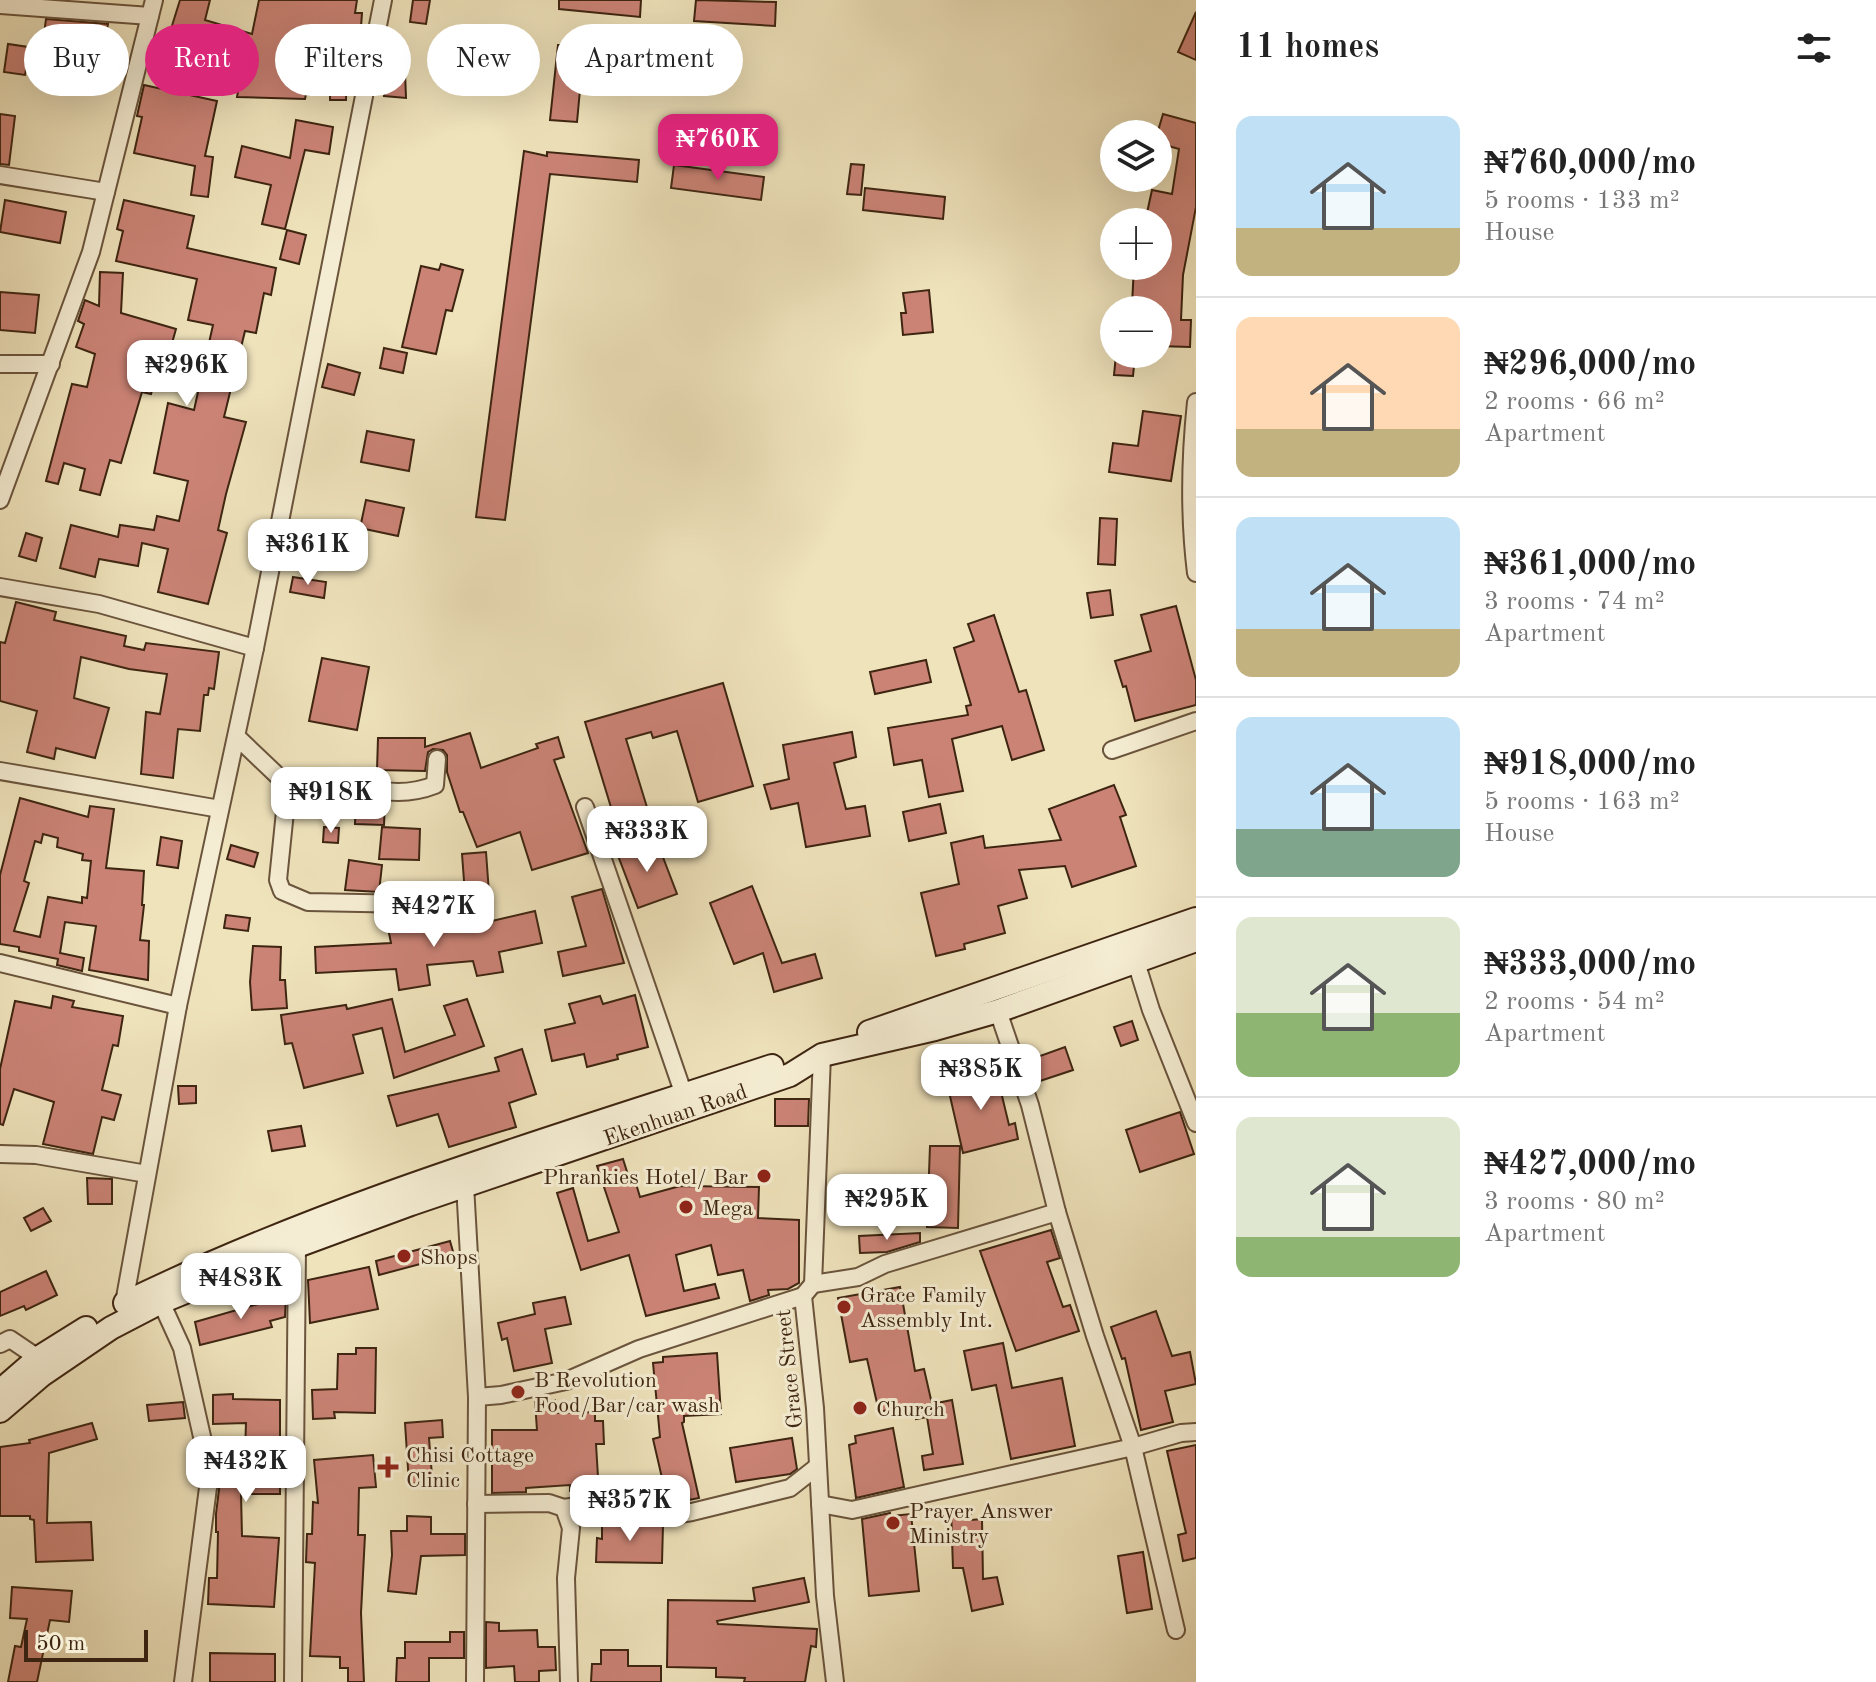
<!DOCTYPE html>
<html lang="en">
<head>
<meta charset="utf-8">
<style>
	body { margin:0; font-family:"Old Standard TT",serif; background:#f2f2f2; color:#222; height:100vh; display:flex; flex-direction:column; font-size:30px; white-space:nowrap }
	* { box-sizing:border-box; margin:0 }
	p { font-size:26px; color:#767676 }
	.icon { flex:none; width:44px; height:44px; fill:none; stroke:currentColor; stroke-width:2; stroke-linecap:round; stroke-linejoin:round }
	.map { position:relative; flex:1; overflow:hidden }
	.drawer { display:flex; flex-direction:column; background:#fff; width:680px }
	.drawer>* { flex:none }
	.top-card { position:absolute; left:24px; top:24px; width:760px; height:72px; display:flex; gap:16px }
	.tools { position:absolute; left:1100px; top:120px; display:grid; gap:16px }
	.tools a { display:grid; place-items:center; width:72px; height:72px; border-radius:50%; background:#fff; box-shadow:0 8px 32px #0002; font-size:40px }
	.scale { position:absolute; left:24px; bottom:20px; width:124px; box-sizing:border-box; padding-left:8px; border:4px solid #3e2511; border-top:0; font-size:22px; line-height:28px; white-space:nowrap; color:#3e2511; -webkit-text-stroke:6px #f5edd3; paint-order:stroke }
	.price { position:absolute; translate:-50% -68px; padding:0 18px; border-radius:16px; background:#fff; color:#222; font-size:26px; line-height:52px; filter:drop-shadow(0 2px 4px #0008) }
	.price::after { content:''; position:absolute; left:50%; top:48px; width:24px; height:18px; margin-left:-12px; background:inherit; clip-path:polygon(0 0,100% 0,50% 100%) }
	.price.on { background:#db2777; color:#fff }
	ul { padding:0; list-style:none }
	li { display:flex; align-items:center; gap:24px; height:200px; padding:0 40px }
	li+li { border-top:2px solid #e0e0e0 }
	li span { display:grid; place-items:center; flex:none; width:224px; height:160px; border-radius:16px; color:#555 }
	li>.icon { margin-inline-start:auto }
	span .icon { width:96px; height:96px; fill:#fffc; stroke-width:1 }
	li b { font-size:34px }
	h2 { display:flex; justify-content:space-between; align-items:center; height:96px; padding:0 40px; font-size:34px }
	.pill { padding:0 28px; border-radius:36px; background:#fff; box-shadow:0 8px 32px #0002; font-size:28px; line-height:72px }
	.pill.on { background:#db2777; color:#fff }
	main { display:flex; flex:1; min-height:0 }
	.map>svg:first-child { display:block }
</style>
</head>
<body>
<main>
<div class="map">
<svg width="1196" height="1682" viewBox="0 0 1196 1682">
	<rect width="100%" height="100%" fill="#efe3bc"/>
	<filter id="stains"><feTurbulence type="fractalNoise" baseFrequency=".0025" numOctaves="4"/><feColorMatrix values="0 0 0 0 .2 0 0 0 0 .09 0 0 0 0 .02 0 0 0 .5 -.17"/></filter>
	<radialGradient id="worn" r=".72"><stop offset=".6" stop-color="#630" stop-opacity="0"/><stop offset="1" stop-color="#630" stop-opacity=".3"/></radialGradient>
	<g fill="#cb8376" stroke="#3e2511" stroke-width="2" fill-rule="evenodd">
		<polygon points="180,0 210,0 205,20 252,34 259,0 357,0 355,13 362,13 361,27 356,26 356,29 334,28 327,61 347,64 346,100 330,100 330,95 306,94 305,99 237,97 242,69 166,45"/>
		<polygon points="413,0 430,0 426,24 410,22"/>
		<polygon points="559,0 641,0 640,17 559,9"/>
		<polygon points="696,0 776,2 775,26 694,21"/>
		<polygon points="1196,12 1196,60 1178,52"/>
		<polygon points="46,19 108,24 98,78 26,70 25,75 4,72 8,44 42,49"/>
		<polygon points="558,45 584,47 577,122 550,120"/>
		<polygon points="443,57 472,60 470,75 441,71"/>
		<polygon points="388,69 405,72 406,98 384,96"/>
		<polygon points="144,85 217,101 205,156 213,157 208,197 191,195 195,166 134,153 142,117 137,116"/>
		<polygon points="0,114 15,116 9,165 0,164"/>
		<polygon points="1163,114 1196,123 1196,207 1183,275 1181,320 1191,320 1190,347 1158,346 1158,306 1132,305 1134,266 1158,266 1158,222 1145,222 1152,190 1172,194 1179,149 1158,143 1158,131"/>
		<polygon points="296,120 333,127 329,154 305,150 285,229 262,224 271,185 235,177 242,146 290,158"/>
		<polygon points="524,151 547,156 547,152 639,160 637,182 550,174 505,520 476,517"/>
		<polygon points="851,164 864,165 861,195 847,194"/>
		<polygon points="674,165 764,177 761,200 671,188"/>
		<polygon points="865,188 945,197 943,219 863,210"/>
		<polygon points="5,200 66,212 60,243 0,232"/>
		<polygon points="124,200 194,216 187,248 276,268 271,295 264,293 256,333 245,331 224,417 246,422 226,494 218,530 227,533 208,604 158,592 168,549 142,543 138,566 99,559 95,577 60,568 71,525 118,537 120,525 154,530 157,516 179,521 188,481 154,473 168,403 194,410 213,325 188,320 197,279 116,261 123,231 117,229"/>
		<polygon points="287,230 306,235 299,264 280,259"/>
		<polygon points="441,264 463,270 452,311 446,310 436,354 402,347 421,266 439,270"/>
		<polygon points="100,272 123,273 121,313 176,329 168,357 162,355 151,394 142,392 121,463 110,460 100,495 80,490 85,469 64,463 58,484 46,481 72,384 87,387 95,354 76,347 84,324 78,321 85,300 99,306"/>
		<polygon points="929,290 933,332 903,335 901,313 906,313 903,293"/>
		<polygon points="0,292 39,295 35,333 0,330"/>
		<polygon points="384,348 407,353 403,373 380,368"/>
		<polygon points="1116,355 1135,356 1133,376 1114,375"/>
		<polygon points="328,364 360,373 354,395 322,387"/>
		<polygon points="1143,411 1181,416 1171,481 1109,472 1113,443 1138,446"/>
		<polygon points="367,431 414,440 409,471 361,462"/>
		<polygon points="366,500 404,508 398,536 360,528"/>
		<polygon points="1100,518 1117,519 1115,565 1098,564"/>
		<polygon points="26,533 42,538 36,561 19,556"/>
		<polygon points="287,543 308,547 306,561 284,558"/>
		<polygon points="293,577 326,582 324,598 290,592"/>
		<polygon points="1110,590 1113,615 1091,618 1087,593"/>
		<polygon points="16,602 56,612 54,620 126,636 124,646 144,650 146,643 219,652 214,689 209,688 208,695 204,695 200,731 178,729 173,778 141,774 146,712 160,714 167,674 129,669 81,657 74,698 109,708 95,758 56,748 54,759 27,752 37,711 0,701 0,642 5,643"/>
		<polygon points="1176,606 1196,680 1196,705 1135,721 1126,686 1123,687 1115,661 1151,651 1141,615"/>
		<polygon points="994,615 1019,692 1026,690 1044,750 1012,760 1002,726 952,739 963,791 929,797 922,760 894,765 888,728 968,715 966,706 971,705 954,648 974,641 968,624"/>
		<polygon points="322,658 369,667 357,730 309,721"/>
		<polygon points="926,660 931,682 875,694 870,672"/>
		<polygon points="723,683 753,786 698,802 677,731 653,738 651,732 626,739 650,817 617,827 585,722"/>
		<polygon points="852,732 856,757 834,763 846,809 865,806 870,836 806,847 798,803 771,809 764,785 789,779 783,745"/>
		<polygon points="470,733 481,768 538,748 536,744 558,737 564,757 554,760 588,853 532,870 520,832 477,847 463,812 460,812 447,772 447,755 443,750 433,749 428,752 425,771 377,770 378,738 425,738 425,747"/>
		<polygon points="1114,785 1126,815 1120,817 1136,866 1072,887 1065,866 1019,870 1027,898 998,906 1005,933 964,944 965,949 936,956 921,893 959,884 951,843 983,836 985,848 1061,840 1049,809"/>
		<path d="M20,798L88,817L90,806L114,809L106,868L144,871L142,905H144L140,940L149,941L148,980L89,970L96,926L65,922L60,953L84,958L82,971L57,965L58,959L19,951V947L0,944V875ZM43,834L58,838L57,847L83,854L82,860L91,861L87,898L82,897V903L48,897L40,937L14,931L29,883L24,881L35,841L41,843Z"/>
		<polygon points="356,798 385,802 384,825 355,824"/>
		<polygon points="940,804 946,833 909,841 903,812"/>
		<polygon points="324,827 339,828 338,843 323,842"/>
		<polygon points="382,827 420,829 419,860 379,859"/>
		<polygon points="161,837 182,841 178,868 157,865"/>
		<polygon points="656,839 677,894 638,908 617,853"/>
		<polygon points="231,845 258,853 254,867 227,859"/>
		<polygon points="486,852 489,893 465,894 462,854"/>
		<polygon points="349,860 382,865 379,892 345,890"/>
		<polygon points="752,886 782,963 815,954 822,978 774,992 763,953 734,964 710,903"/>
		<polygon points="602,889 624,963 563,976 558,952 586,946 572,897"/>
		<polygon points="535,911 542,943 499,952 503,972 477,976 473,961 427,965 430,985 399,990 396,969 316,973 315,947 391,943 388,928 461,920 462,928"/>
		<polygon points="226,915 250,918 248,931 224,928"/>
		<polygon points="253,946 281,947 280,980 285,980 287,1008 252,1010 250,982"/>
		<polygon points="635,995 648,1047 617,1055 618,1059 587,1067 584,1054 552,1061 545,1030 575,1023 569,1004 600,996 603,1004"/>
		<polygon points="53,996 74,1001 72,1007 123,1016 118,1046 113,1045 102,1090 121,1095 114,1120 102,1117 93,1154 43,1144 54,1102 14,1089 3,1125 0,1124 0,1069 15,1001 51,1008"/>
		<polygon points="392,999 405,1052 455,1035 444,1006 467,999 484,1046 394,1078 382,1028 353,1035 363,1073 304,1088 292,1043 285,1044 281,1015 346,1005 347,1009"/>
		<polygon points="1132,1021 1138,1040 1121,1046 1114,1027"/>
		<polygon points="1065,1047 1073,1070 1034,1083 1026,1061"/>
		<polygon points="522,1049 536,1094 509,1103 516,1127 449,1147 438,1114 397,1126 388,1096 499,1071 495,1058"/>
		<polygon points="996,1071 1009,1125 1015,1123 1018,1139 963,1153 947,1083"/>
		<polygon points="178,1086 196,1086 196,1103 179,1104"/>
		<polygon points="775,1099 809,1099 808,1126 775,1126"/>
		<polygon points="1180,1112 1194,1154 1140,1172 1126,1130"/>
		<polygon points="301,1126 305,1146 272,1151 268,1131"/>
		<polygon points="930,1146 960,1146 958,1228 927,1227"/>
		<polygon points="623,1159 629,1178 634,1177 640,1197 680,1186 759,1187 758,1218 799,1220 799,1283 788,1289 768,1290 769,1295 750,1301 743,1270 718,1275 711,1245 676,1255 684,1291 715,1284 719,1298 646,1316 629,1255 581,1270 557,1193 573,1188 588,1241 619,1232 597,1166"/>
		<polygon points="87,1178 112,1179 112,1204 88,1204"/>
		<polygon points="43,1208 51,1221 31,1231 24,1218"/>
		<polygon points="1051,1230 1060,1258 1047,1262 1063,1307 1070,1305 1079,1331 1016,1351 980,1251"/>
		<polygon points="920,1233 920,1242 887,1252 860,1253 859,1236"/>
		<polygon points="450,1241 454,1255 379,1275 376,1261"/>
		<polygon points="369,1267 378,1309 310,1323 308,1280"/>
		<polygon points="46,1271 57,1295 26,1310 24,1306 0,1316 0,1292"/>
		<polygon points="900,1287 915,1371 924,1369 932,1404 952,1400 963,1464 924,1470 922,1456 933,1454 927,1417 916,1419 914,1404 879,1412 867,1359 850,1362 838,1298"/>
		<polygon points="286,1296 285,1317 270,1321 272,1327 200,1345 195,1322"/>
		<polygon points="565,1297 571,1324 545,1329 552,1363 514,1371 507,1338 502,1340 498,1323 535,1314 533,1303"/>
		<polygon points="1156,1311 1172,1356 1190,1352 1196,1384 1165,1391 1173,1422 1141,1430 1125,1358 1122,1359 1111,1327"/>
		<polygon points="1003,1343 1012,1388 1062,1378 1075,1446 1011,1459 996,1385 972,1390 964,1351"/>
		<polygon points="356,1348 376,1348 375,1413 334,1412 335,1418 313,1419 312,1390 337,1389 338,1354 356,1354"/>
		<polygon points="717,1353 721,1414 684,1416 684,1422 682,1423 699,1498 668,1504 653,1439 660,1437 653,1363 663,1362 663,1357"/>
		<polygon points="233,1394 233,1399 280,1400 280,1494 241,1494 242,1536 279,1538 274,1607 208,1604 209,1578 217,1578 218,1532 216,1532 216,1514 221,1473 217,1453 245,1452 246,1423 213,1424 213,1395"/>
		<polygon points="555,1400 556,1413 595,1412 595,1421 603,1421 604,1444 596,1444 598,1477 607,1476 608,1490 570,1491 570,1485 526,1488 526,1492 492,1493 492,1430 537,1430 535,1402"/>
		<polygon points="183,1402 185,1418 149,1421 147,1405"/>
		<polygon points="442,1420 443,1437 429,1438 432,1476 422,1477 422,1483 409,1484 405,1423"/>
		<polygon points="92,1423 97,1439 49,1453 47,1523 91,1522 93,1560 36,1562 34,1520 30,1519 30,1516 0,1516 0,1447 30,1443 29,1440"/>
		<polygon points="893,1428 904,1487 856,1498 849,1445 856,1443 855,1436"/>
		<polygon points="792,1438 797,1469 790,1474 736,1482 730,1448"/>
		<polygon points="1196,1445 1196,1558 1183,1561 1178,1535 1186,1533 1167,1451"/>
		<polygon points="373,1455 376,1487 359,1488 358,1535 365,1535 361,1613 364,1682 348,1682 348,1668 340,1668 340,1657 310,1656 315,1563 306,1562 307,1534 312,1534 313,1502 318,1503 314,1460"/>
		<polygon points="970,1509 971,1520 982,1519 983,1579 997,1577 1003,1604 972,1611 963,1568 953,1568 951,1510"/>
		<polygon points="890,1513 891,1516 911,1514 919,1591 869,1596 862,1519"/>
		<polygon points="407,1516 431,1517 431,1534 465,1534 465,1555 421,1556 416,1594 388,1591 392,1555 391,1531 407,1531"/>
		<polygon points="625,1522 663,1525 662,1563 596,1562 597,1538 602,1539 602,1523"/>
		<polygon points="1143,1552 1152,1609 1127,1613 1118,1556"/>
		<polygon points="804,1578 809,1602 717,1621 718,1624 817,1629 816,1647 811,1646 805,1682 744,1682 745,1678 716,1677 716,1668 667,1667 668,1600 755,1601 753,1588"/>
		<polygon points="12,1587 72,1591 69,1622 50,1620 37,1682 8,1682 15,1646 21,1647 27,1619 10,1618"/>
		<polygon points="486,1622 499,1623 499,1631 537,1630 538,1647 555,1647 556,1670 539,1671 539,1682 515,1682 514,1666 486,1668"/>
		<polygon points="450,1632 464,1632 464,1658 429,1658 429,1682 396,1682 397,1658 405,1658 405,1642 450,1642"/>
		<polygon points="601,1650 628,1650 628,1666 661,1666 661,1682 591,1682 592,1664 601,1664"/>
		<polygon points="210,1653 275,1654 275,1682 210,1682"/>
	</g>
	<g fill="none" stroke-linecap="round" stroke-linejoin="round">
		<defs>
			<g id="street">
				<polyline points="0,5 150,16"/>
				<polyline points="0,175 106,192"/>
				<polyline points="0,364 51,364"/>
				<path d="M1196,402C1190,459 1189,516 1196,573"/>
				<polyline points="0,500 91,252 154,0"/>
				<polyline points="0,587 99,604 255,648"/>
				<polyline points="237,737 280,778 287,792 278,880 282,891 308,902 465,905"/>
				<polyline points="1112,750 1196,721"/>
				<polyline points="0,771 220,809"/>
				<path d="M284,786C300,781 317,776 334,778C345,779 355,784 365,787C389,794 412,794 435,785L437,759"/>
				<polyline points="585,807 684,1095"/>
				<polyline points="1136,962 1151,1010 1196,1123"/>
				<polyline points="0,963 178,1006"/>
				<polyline points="998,1011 1030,1105 1057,1212 1095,1336 1133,1447 1176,1630"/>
				<polyline points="822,1055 813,1284 803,1296 815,1408 825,1596 835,1682"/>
				<polyline points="0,1154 36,1155 147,1174"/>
				<polyline points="465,1185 477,1397 475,1682"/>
				<polyline points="813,1284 858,1277 885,1264 1057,1212"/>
				<polyline points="161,1302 182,1348 210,1472 183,1682"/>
				<polyline points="124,1303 178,1006 255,648 383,0"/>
				<polyline points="0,1344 10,1339 38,1358"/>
				<polyline points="477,1397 501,1395 566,1381 639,1349 803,1296"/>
				<polyline points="476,1504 549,1503 564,1508 571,1528 566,1578 569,1682"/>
				<polyline points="820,1504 852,1510 1133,1447 1181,1433 1196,1432"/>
				<polyline points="564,1508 590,1504 620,1507 648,1513 673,1515 692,1512 790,1488 818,1466"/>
				<polyline points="293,1682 297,1246"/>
			</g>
			<g id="secondary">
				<polyline points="869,1032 1196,919"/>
				<path d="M125,1303C332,1202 554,1138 772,1066"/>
				<polyline points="0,1391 38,1358 86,1328"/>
				<polyline points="0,1411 42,1375 111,1328 161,1302 297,1246 411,1204 790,1075 822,1055 935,1029 998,1011 1196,940"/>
			</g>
		</defs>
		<use href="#street" stroke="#6a543c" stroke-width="20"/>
		<use href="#secondary" stroke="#3e2511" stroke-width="26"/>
		<use href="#street" stroke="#f5edd3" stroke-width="16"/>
		<use href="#secondary" stroke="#f5edd3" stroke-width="22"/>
	</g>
	<g fill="#8f2418" stroke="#f5edd3" stroke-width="3">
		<circle cx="764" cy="1176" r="8"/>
		<circle cx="686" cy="1207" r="8"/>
		<circle cx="404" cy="1256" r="8"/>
		<circle cx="844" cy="1307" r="8"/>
		<circle cx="518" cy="1392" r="8"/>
		<circle cx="860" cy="1408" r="8"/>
		<path d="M384 1455h8v8h8v8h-8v8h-8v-8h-8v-8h8z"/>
		<circle cx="893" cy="1523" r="8"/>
	</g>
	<g text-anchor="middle" stroke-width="6" stroke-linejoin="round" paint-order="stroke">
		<g font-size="22" fill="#3e2511" stroke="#f5edd3">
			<text transform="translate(675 1114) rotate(-19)" y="8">Ekenhuan Road</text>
			<text transform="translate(788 1369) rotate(-96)" y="8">Grace Street</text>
		</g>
		<g font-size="22" fill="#3e2511" stroke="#f5edd3" text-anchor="start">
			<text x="748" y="1184" text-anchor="end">Phrankies Hotel/ Bar</text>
			<text x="702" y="1215">Mega</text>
			<text x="420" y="1264">Shops</text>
			<text x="860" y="1302">Grace Family<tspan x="860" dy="25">Assembly Int.</tspan></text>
			<text x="534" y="1387">B Revolution<tspan x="534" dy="25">Food/Bar/car wash</tspan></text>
			<text x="876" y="1416">Church</text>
			<text x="406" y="1462">Chisi Cottage<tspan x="406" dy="25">Clinic</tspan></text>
			<text x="909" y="1518">Prayer Answer<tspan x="909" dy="25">Ministry</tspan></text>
		</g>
	</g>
	<rect width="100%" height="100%" filter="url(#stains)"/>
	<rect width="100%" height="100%" fill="url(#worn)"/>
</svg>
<div class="tools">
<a><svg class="icon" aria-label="layers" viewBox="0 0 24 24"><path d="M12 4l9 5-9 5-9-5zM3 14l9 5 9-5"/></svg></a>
<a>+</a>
<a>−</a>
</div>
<div class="scale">50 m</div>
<b class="price on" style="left:718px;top:182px">₦760K</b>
<b class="price" style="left:187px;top:408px">₦296K</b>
<b class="price" style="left:308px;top:587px">₦361K</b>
<b class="price" style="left:331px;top:835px">₦918K</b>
<b class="price" style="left:647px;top:874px">₦333K</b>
<b class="price" style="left:434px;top:949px">₦427K</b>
<b class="price" style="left:981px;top:1112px">₦385K</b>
<b class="price" style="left:887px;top:1242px">₦295K</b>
<b class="price" style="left:241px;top:1321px">₦483K</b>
<b class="price" style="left:246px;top:1504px">₦432K</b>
<b class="price" style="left:630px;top:1543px">₦357K</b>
<div class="top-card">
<a class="pill">Buy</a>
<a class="pill on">Rent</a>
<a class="pill">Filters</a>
<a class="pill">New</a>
<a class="pill">Apartment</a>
</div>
</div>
<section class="drawer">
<h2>11 homes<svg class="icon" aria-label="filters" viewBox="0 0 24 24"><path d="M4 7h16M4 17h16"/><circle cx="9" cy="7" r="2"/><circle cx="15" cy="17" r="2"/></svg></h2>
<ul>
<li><span style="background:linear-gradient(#bfe0f5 70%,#c2b280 0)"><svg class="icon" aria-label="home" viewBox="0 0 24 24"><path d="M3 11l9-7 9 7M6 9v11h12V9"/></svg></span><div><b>₦760,000/mo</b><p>5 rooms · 133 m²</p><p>House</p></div></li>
<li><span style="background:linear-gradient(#ffd9b3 70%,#c2b280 0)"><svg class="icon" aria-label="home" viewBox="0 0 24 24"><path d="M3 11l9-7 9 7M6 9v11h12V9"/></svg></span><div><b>₦296,000/mo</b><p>2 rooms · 66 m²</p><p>Apartment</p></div></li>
<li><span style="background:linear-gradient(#bfe0f5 70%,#c2b280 0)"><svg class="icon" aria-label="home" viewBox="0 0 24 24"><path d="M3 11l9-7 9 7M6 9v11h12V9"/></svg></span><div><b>₦361,000/mo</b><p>3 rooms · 74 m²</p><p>Apartment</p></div></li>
<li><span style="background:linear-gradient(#bfe0f5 70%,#7fa58c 0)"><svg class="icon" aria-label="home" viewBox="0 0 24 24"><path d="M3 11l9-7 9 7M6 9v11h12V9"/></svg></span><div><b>₦918,000/mo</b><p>5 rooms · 163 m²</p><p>House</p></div></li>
<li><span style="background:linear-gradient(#dfe7d0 60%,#8fb573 0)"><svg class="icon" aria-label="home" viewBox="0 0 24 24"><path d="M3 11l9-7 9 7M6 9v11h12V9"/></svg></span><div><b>₦333,000/mo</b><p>2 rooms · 54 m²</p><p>Apartment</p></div></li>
<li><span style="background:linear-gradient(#dfe7d0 75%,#8fb573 0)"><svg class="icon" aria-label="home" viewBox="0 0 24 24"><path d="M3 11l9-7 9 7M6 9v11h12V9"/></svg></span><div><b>₦427,000/mo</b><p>3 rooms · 80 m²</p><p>Apartment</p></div></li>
</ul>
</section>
</main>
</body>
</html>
